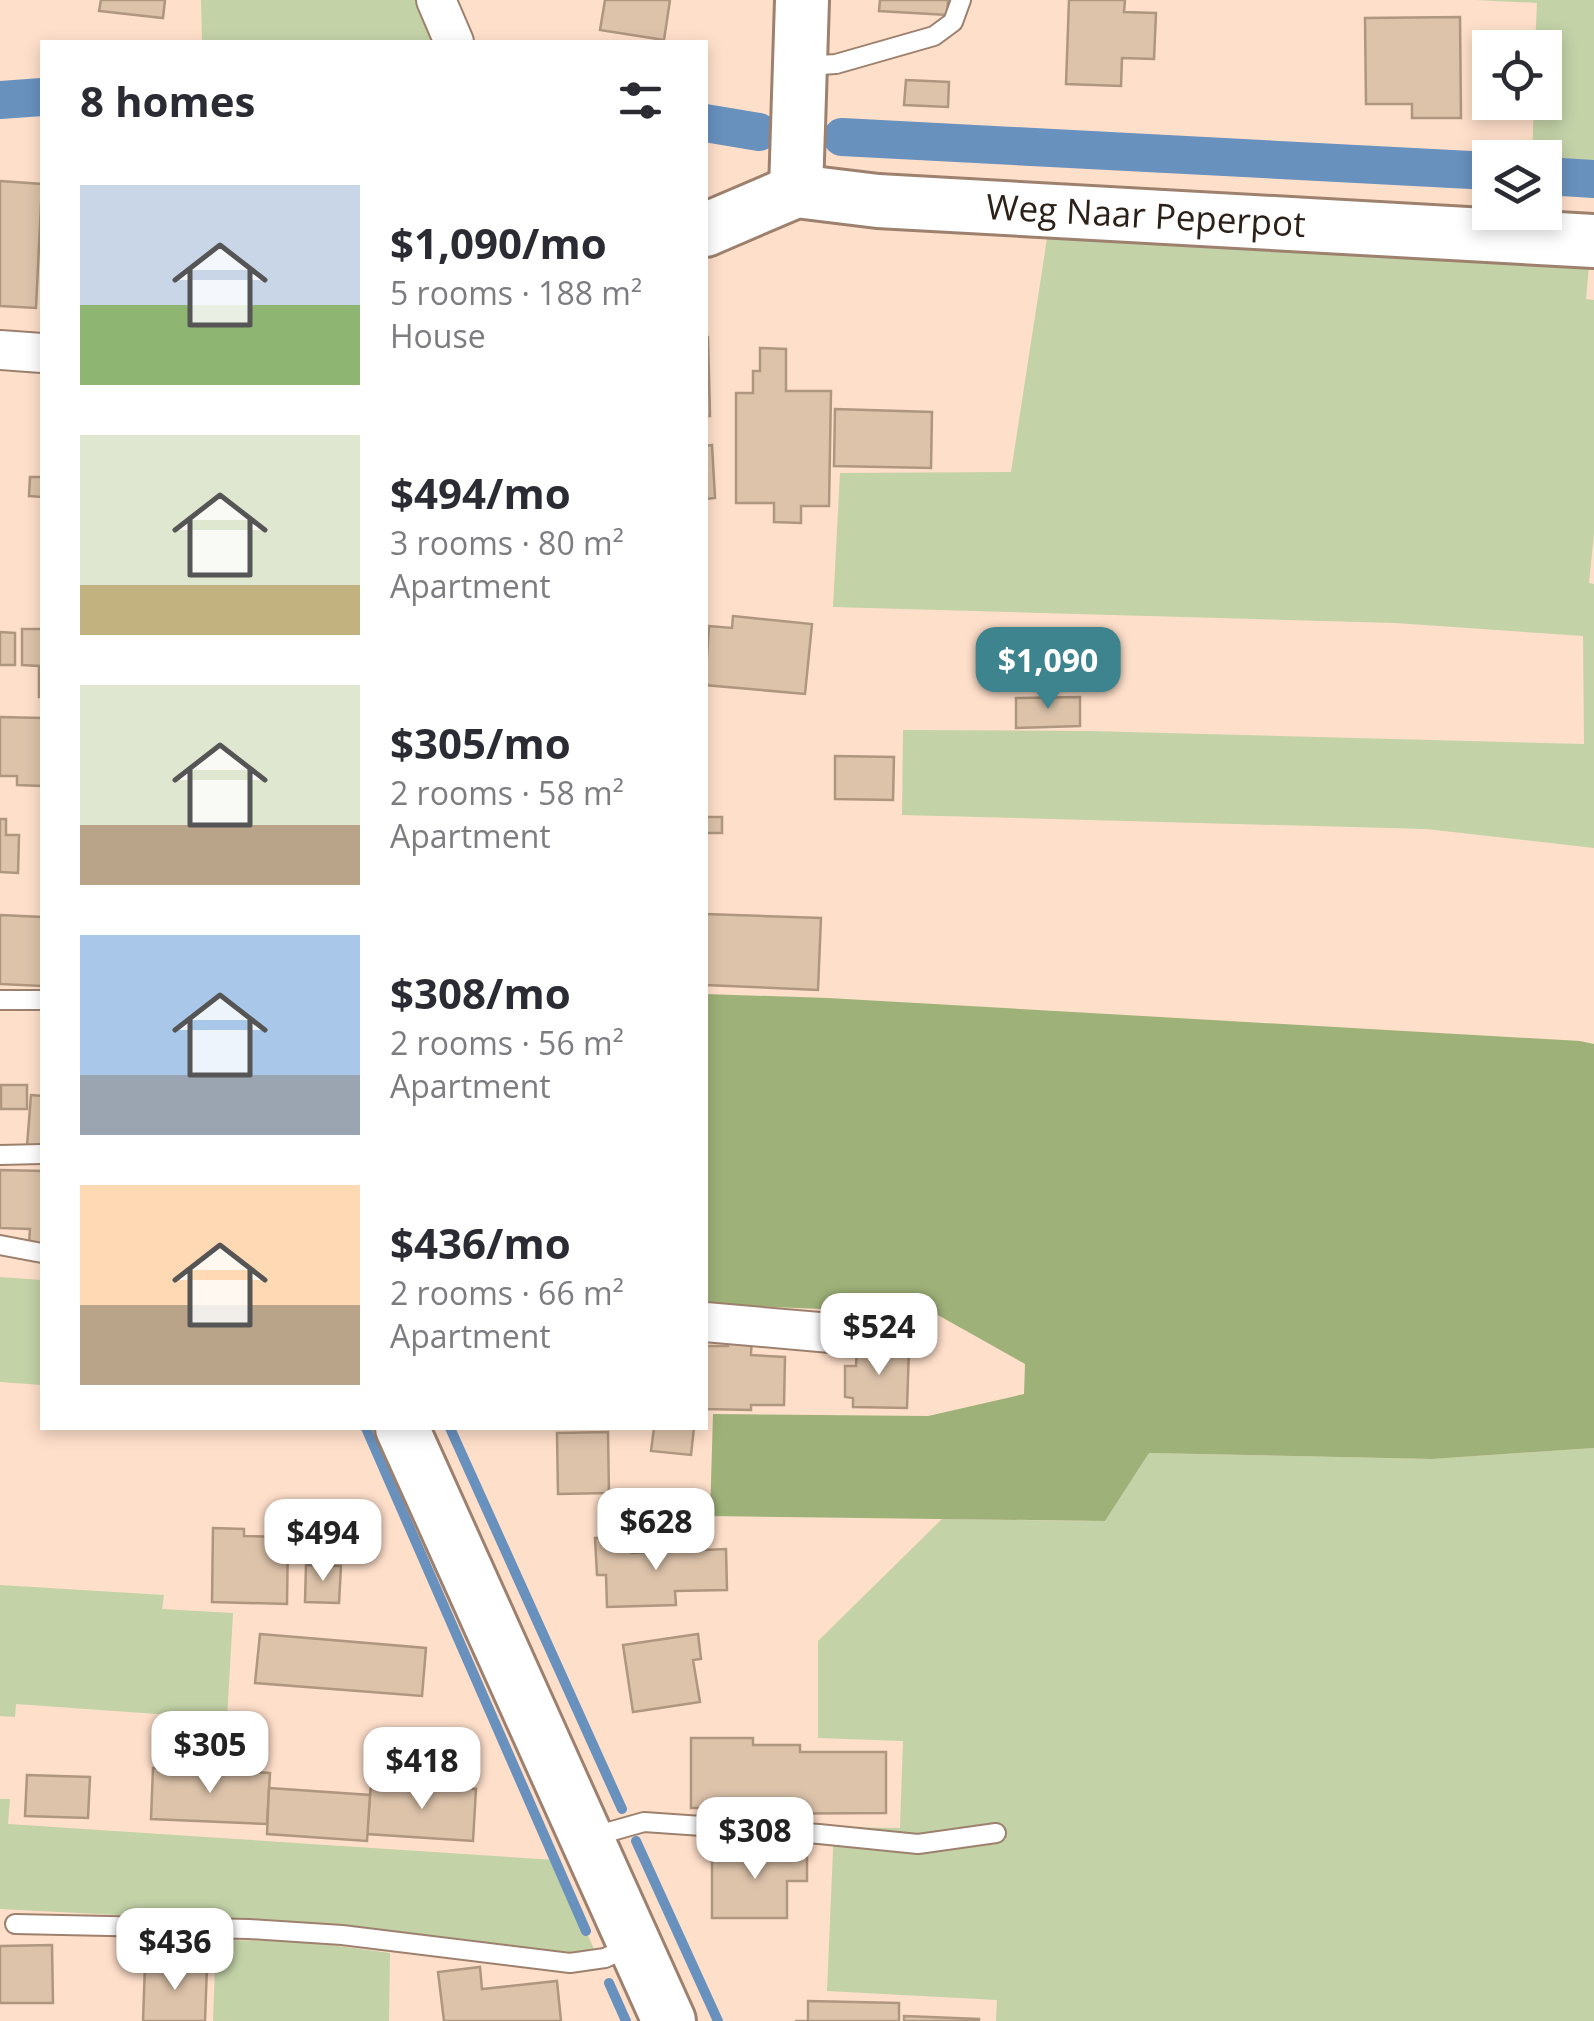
<!DOCTYPE html>
<html lang="en">
<head>
<meta charset="utf-8">
<style>
	body { margin:0; font-family:"Open Sans",sans-serif; background:#f2f2f3; color:#2b2b33; height:100vh; display:flex; flex-direction:column; font-size:38px; white-space:nowrap }
	* { box-sizing:border-box; margin:0 }
	p { font-size:32px; color:#7c7c81 }
	.icon { flex:none; width:55px; height:55px; fill:none; stroke:currentColor; stroke-width:2; stroke-linecap:round; stroke-linejoin:round }
	.map { position:relative; flex:1; overflow:hidden }
	.drawer { position:absolute; left:40px; top:40px; width:668px; height:1390px; display:flex; flex-direction:column; background:#fff; border-radius:0px; box-shadow:0 5px 15px #0003 }
	.drawer>* { flex:none }
	.controls { position:absolute; left:1472px; top:30px; display:grid; gap:20px }
	.controls a { display:grid; place-items:center; width:90px; height:90px; border-radius:0px; background:#fff; box-shadow:0 5px 15px #0003; font-size:50px }
	.price { position:absolute; translate:-50% -85px; padding:0 22px; border-radius:20px; background:#fff; color:#222; font-size:32px; line-height:65px; filter:drop-shadow(0 2px 5px #0008) }
	.price::after { content:''; position:absolute; left:50%; top:60px; width:30px; height:22px; margin-left:-15px; background:inherit; clip-path:polygon(0 0,100% 0,50% 100%) }
	.price.active { background:#3d848e; color:#fff }
	ul { padding:0; list-style:none }
	li { display:flex; align-items:center; gap:30px; height:250px; padding:0 40px }
	li span { display:grid; place-items:center; flex:none; width:280px; height:200px; border-radius:0px; color:#555 }
	li>.icon { margin-inline-start:auto }
	span .icon { width:120px; height:120px; fill:#fffc; stroke-width:1 }
	li b { font-size:42px }
	h2 { display:flex; justify-content:space-between; align-items:center; height:120px; padding:0 40px; font-size:42px }
	.map>svg:first-child { display:block }
</style>
</head>
<body>
<div class="map">
<svg width="1594" height="2021" viewBox="0 0 1594 2021">
	<rect width="100%" height="100%" fill="#fedfca"/>
	<g fill="#c3d2a7">
		<polygon points="201,0 423,0 442,42 202,42"/>
		<polygon points="1475,0 1594,0 1594,179 1545,176 1545,158 1532,157 1534,103 1545,102 1545,48 1535,47 1537,3"/>
		<polygon points="1048,232 1589,266 1586,299 1594,300 1594,534 1589,583 1594,584 1594,848 1426,829 902,815 903,730 1088,731 1584,744 1583,636 1395,623 833,607 840,473 1011,472"/>
		<polygon points="0,1277 42,1280 42,1385 0,1382"/>
		<polygon points="1594,1448 1594,2021 996,2021 997,2000 827,1991 834,1827 900,1828 903,1741 818,1738 818,1641 942,1519 1105,1521 1149,1453 1431,1459"/>
		<polygon points="0,1585 164,1595 162,1609 233,1613 227,1719 16,1704 15,1717 0,1716"/>
		<polygon points="0,1799 10,1799 8,1824 555,1860 594,1949 573,1956 357,1927 0,1909"/>
		<polygon points="216,1940 301,1941 390,1953 389,2021 213,2021"/>
	</g>
	<polygon fill="#9eb178" points="705,994 828,998 1580,1041 1594,1044 1594,1448 1432,1459 1149,1453 1105,1521 710,1516 713,1414 928,1416 1024,1394 1025,1364 936,1314 705,1304"/>
	<g fill="none" stroke-linecap="round" stroke-linejoin="round">
		<g stroke="#6891be" stroke-width="10">
			<polyline points="366,1428 586,1931"/>
			<polyline points="450,1428 622,1809"/>
			<polyline points="636,1841 718,2021"/>
			<polyline points="609,1983 626,2021"/>
		</g>
		<g stroke="#6891be" stroke-width="38">
			<polyline points="0,100 42,97"/>
			<polyline points="705,123 759,132"/>
			<polyline points="842,137 1490,171"/>
			<polyline points="1545,176 1594,179"/>
		</g>
	</g>
	<g fill="#ddc3aa" stroke="#af967e" stroke-width="2.5">
		<polygon points="101,0 165,0 163,18 99,11"/>
		<polygon points="605,0 670,0 664,40 600,30"/>
		<polygon points="880,0 948,0 947,15 879,11"/>
		<polygon points="1069,0 1125,0 1124,12 1156,13 1154,59 1122,58 1121,86 1066,84"/>
		<polygon points="1460,17 1461,118 1412,118 1412,104 1366,104 1365,18"/>
		<polygon points="906,80 949,82 948,107 904,105"/>
		<polygon points="0,181 42,184 36,308 0,306"/>
		<polygon points="705,337 708,337 710,416 705,416"/>
		<polygon points="760,348 786,349 786,391 831,391 829,506 801,506 801,523 774,522 774,503 736,503 736,393 753,393 753,371 760,371"/>
		<polygon points="835,409 932,412 931,468 834,466"/>
		<polygon points="712,445 715,498 705,499 705,446"/>
		<polygon points="30,477 42,477 42,497 29,496"/>
		<polygon points="733,616 812,624 805,694 705,685 709,626 732,628"/>
		<polygon points="22,629 42,629 42,697 39,697 39,666 22,665"/>
		<polygon points="0,632 15,633 15,665 0,665"/>
		<polygon points="1080,697 1080,726 1016,728 1016,698"/>
		<polygon points="0,717 42,718 42,786 17,785 17,776 0,776"/>
		<polygon points="835,756 894,757 893,800 835,799"/>
		<rect x="705" y="817" width="17" height="16"/>
		<polygon points="0,819 6,819 6,835 19,835 18,873 0,872"/>
		<polygon points="705,914 821,918 818,990 705,985"/>
		<polygon points="0,915 42,917 42,986 0,984"/>
		<rect x="1" y="1085" width="26" height="24"/>
		<polygon points="31,1095 42,1096 42,1147 27,1146"/>
		<polygon points="0,1170 42,1171 42,1244 29,1244 30,1229 0,1228"/>
		<polygon points="728,1328 752,1329 751,1355 785,1357 784,1405 751,1405 751,1410 705,1409 705,1346 728,1346"/>
		<polygon points="857,1347 909,1349 907,1408 853,1407 853,1398 845,1397 845,1366 856,1366"/>
		<polygon points="654,1428 694,1428 691,1455 651,1451"/>
		<polygon points="608,1432 609,1493 558,1494 557,1433"/>
		<polygon points="213,1528 244,1529 244,1536 288,1537 287,1604 212,1602"/>
		<polygon points="632,1537 632,1553 726,1549 727,1590 675,1591 676,1605 607,1607 606,1575 597,1575 595,1538"/>
		<polygon points="306,1565 341,1566 339,1603 305,1602"/>
		<polygon points="260,1634 426,1648 422,1696 255,1683"/>
		<polygon points="698,1634 701,1659 693,1660 700,1702 633,1712 623,1645"/>
		<polygon points="691,1738 753,1738 753,1745 800,1745 800,1752 886,1752 886,1813 721,1814 721,1808 691,1808"/>
		<polygon points="153,1768 270,1773 267,1824 151,1819"/>
		<polygon points="27,1775 90,1777 88,1818 25,1816"/>
		<polygon points="371,1783 476,1789 473,1841 367,1834"/>
		<polygon points="269,1788 370,1795 367,1841 267,1834"/>
		<polygon points="712,1850 807,1850 807,1881 787,1881 787,1918 712,1918"/>
		<polygon points="52,1945 53,2003 0,2003 0,1946"/>
		<polygon points="145,1964 207,1966 205,2021 143,2021"/>
		<polygon points="480,1967 482,1989 557,1981 561,2021 444,2021 438,1972"/>
		<polygon points="808,2001 899,2003 899,2021 795,2021 808,2021"/>
		<polygon points="904,2016 979,2019 979,2021 904,2021"/>
	</g>
	<g fill="none" stroke-linecap="round" stroke-linejoin="round">
		<defs>
			<g id="lane">
				<polyline points="804,66 836,64 934,36 953,22 961,0"/>
				<polyline points="0,1000 42,1000"/>
				<polyline points="0,1155 42,1154"/>
				<polyline points="0,1245 42,1253"/>
				<polyline points="591,1837 644,1822 819,1834 918,1844 996,1833"/>
				<polyline points="15,1924 249,1929 342,1935 570,1963 605,1958 633,1945"/>
			</g>
			<g id="street">
				<polyline points="436,0 454,42"/>
				<polyline points="0,350 42,353"/>
				<polyline points="705,1322 831,1333"/>
			</g>
			<g id="secondary">
				<polyline points="796,191 802,0"/>
				<path id="s1" d="M705,230L796,191L878,201L1594,241"/>
				<polyline points="402,1428 669,2021"/>
			</g>
		</defs>
		<use href="#lane" stroke="#9d816e" stroke-width="22"/>
		<use href="#street" stroke="#9d816e" stroke-width="42"/>
		<use href="#secondary" stroke="#9d816e" stroke-width="58"/>
		<use href="#lane" stroke="#fff" stroke-width="18"/>
		<use href="#street" stroke="#fff" stroke-width="38"/>
		<use href="#secondary" stroke="#fff" stroke-width="52"/>
	</g>
	<g text-anchor="middle" stroke-width="9" stroke-linejoin="round" paint-order="stroke">
		<g font-size="35" fill="#2c2119" stroke="#fff">
			<text dy="12" stroke="none"><textPath href="#s1" startOffset="450">Weg Naar Peperpot</textPath></text>
		</g>
	</g>
</svg>
<div class="controls">
<a><svg class="icon" aria-label="locate" viewBox="0 0 24 24"><circle cx="12" cy="12" r="6"/><path d="M12 2v4M12 18v4M2 12h4M18 12h4"/></svg></a>
<a><svg class="icon" aria-label="layers" viewBox="0 0 24 24"><path d="M12 4l9 5-9 5-9-5zM3 14l9 5 9-5"/></svg></a>
</div>
<b class="price active" style="left:1048px;top:712px">$1,090</b>
<b class="price" style="left:879px;top:1378px">$524</b>
<b class="price" style="left:656px;top:1573px">$628</b>
<b class="price" style="left:323px;top:1584px">$494</b>
<b class="price" style="left:210px;top:1796px">$305</b>
<b class="price" style="left:422px;top:1812px">$418</b>
<b class="price" style="left:755px;top:1882px">$308</b>
<b class="price" style="left:175px;top:1993px">$436</b>
<section class="drawer">
<h2>8 homes<svg class="icon" aria-label="filters" viewBox="0 0 24 24"><path d="M4 7h16M4 17h16"/><circle cx="9" cy="7" r="2"/><circle cx="15" cy="17" r="2"/></svg></h2>
<ul>
<li><span style="background:linear-gradient(#c9d6e8 60%,#8fb573 0)"><svg class="icon" aria-label="home" viewBox="0 0 24 24"><path d="M3 11l9-7 9 7M6 9v11h12V9"/></svg></span><div><b>$1,090/mo</b><p>5 rooms · 188 m²</p><p>House</p></div></li>
<li><span style="background:linear-gradient(#dfe7d0 75%,#c2b280 0)"><svg class="icon" aria-label="home" viewBox="0 0 24 24"><path d="M3 11l9-7 9 7M6 9v11h12V9"/></svg></span><div><b>$494/mo</b><p>3 rooms · 80 m²</p><p>Apartment</p></div></li>
<li><span style="background:linear-gradient(#dfe7d0 70%,#b9a48a 0)"><svg class="icon" aria-label="home" viewBox="0 0 24 24"><path d="M3 11l9-7 9 7M6 9v11h12V9"/></svg></span><div><b>$305/mo</b><p>2 rooms · 58 m²</p><p>Apartment</p></div></li>
<li><span style="background:linear-gradient(#a9c7e8 70%,#9aa5b1 0)"><svg class="icon" aria-label="home" viewBox="0 0 24 24"><path d="M3 11l9-7 9 7M6 9v11h12V9"/></svg></span><div><b>$308/mo</b><p>2 rooms · 56 m²</p><p>Apartment</p></div></li>
<li><span style="background:linear-gradient(#ffd9b3 60%,#b9a48a 0)"><svg class="icon" aria-label="home" viewBox="0 0 24 24"><path d="M3 11l9-7 9 7M6 9v11h12V9"/></svg></span><div><b>$436/mo</b><p>2 rooms · 66 m²</p><p>Apartment</p></div></li>
</ul>
</section>
</div>
</body>
</html>
